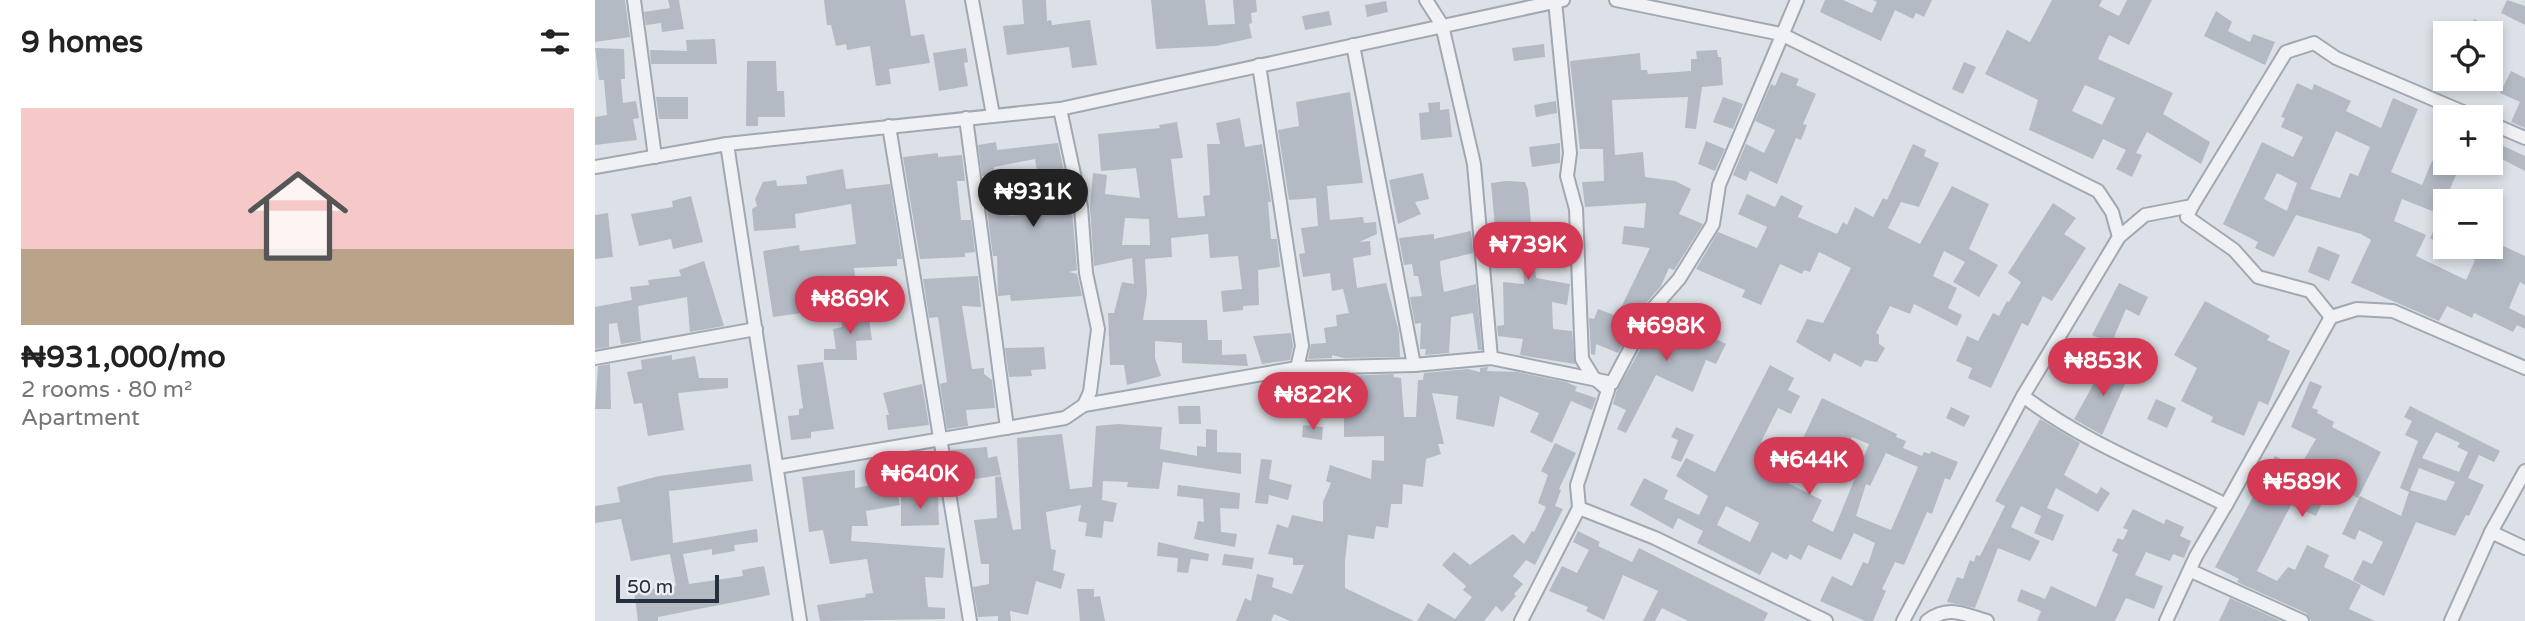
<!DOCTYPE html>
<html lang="en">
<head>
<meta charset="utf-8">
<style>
	body { margin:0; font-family:"Varela Round",sans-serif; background:#f6f6f6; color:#222; height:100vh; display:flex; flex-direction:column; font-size:26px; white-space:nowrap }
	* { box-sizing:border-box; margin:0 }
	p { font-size:23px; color:#767676 }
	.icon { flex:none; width:38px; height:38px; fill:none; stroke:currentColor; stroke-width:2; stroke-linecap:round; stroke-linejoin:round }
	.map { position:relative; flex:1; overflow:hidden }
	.sheet { display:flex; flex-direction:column; background:#fff; width:595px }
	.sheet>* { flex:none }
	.buttons { position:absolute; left:1838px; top:21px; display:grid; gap:14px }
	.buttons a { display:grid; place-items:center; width:70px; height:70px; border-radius:0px; background:#fff; box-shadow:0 4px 10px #0003; font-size:35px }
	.scale { position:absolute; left:21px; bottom:18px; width:103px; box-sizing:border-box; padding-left:7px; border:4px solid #252f3e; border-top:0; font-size:19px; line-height:24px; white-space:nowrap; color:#252f3e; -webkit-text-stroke:5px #ecf0f5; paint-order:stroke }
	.price { position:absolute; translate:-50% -60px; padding:0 16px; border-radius:24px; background:#d43a55; color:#fff; font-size:23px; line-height:46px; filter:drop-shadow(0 2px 4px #0008) }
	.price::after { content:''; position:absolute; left:50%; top:42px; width:21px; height:16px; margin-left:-10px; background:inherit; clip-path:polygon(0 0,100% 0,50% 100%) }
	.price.selected { background:#222; color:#fff }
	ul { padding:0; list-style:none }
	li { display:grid; align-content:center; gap:14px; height:371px; padding:0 21px }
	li+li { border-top:2px solid #e0e0e0 }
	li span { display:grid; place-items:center; height:217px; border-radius:0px; color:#555 }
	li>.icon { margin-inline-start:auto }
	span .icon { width:126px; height:126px; fill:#fffc; stroke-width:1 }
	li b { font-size:30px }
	h2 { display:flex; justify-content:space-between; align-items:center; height:84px; padding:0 21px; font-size:30px }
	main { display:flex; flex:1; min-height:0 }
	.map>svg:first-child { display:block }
</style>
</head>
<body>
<main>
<section class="sheet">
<h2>9 homes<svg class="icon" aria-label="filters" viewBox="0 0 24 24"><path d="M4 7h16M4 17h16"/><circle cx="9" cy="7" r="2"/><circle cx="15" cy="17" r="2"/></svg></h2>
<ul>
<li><span style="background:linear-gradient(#f6c9c9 65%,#b9a48a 0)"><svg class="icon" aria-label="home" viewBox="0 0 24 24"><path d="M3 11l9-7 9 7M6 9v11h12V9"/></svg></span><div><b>₦931,000/mo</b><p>2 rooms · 80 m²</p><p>Apartment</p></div></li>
</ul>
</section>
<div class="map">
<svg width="1930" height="621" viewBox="0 0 1930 621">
	<rect width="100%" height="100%" fill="#dce1e7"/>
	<g fill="#b3bac4" fill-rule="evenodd">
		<polygon points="0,0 30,0 35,37 0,42"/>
		<polygon points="73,0 84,0 89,29 67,32 66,23 51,25 49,12 75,8"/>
		<polygon points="229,0 310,0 316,36 329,34 335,63 294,69 296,84 281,86 275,46 252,50 251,44 241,46 236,25 232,25"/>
		<polygon points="427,0 451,0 452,21 456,20 457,25 495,20 502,65 477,68 474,47 412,55 408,26 429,24"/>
		<polygon points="556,0 610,0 613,25 640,24 638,0 661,0 662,12 656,13 657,23 654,24 657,38 621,46 561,49"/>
		<polygon points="1230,0 1248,0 1277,13 1282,2 1278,0 1337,0 1329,17 1321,13 1318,19 1300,10 1286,41 1225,12"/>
		<path d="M1457,0H1507L1504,6L1524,16L1532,0H1557L1534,45L1514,35L1503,59L1578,93L1568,114L1615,142L1606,164L1552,132L1541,153L1547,155L1537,177L1521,169L1531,150L1508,139L1498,159L1434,130L1443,100L1390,74L1412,30L1435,42ZM1490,85L1520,98L1507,125L1477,111Z"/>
		<polygon points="1912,0 1930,6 1930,25 1906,13"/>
		<polygon points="791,1 793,12 772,17 770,5"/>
		<polygon points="734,11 737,25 710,30 707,16"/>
		<polygon points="1621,11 1637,22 1633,31 1655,42 1658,34 1680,42 1670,65 1609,36"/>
		<polygon points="1879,19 1909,33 1872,33"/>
		<polygon points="120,39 122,64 56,64 55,50 92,51 91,40"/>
		<polygon points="949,44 950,57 919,61 917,48"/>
		<polygon points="0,48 29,49 30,79 26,79 28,103 41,101 44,118 38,119 42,140 0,145 0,117 12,115 9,80 4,80"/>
		<polygon points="371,48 373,62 369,63 373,86 344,91 338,53"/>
		<polygon points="1122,50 1123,57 1126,57 1128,85 1107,87 1101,129 1090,128 1093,97 1017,100 1020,155 1048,152 1050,177 1080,181 1096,189 1084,214 1108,224 1079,270 1074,268 1066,286 1046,309 1023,353 1001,344 1000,355 996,354 994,318 999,319 1003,309 1022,316 1055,248 1027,244 1029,226 1049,228 1051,203 990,207 987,182 1009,181 1008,149 985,149 975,61 1045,53 1046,70 1052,70 1053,74 1096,71 1096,59 1102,59 1101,51"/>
		<polygon points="152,61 181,61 182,91 189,91 190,117 163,117 163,126 151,126"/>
		<polygon points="1369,62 1381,67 1368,94 1357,89"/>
		<polygon points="1916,71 1930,78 1930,128 1916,122 1925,102 1905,93"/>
		<polygon points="1186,72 1204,79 1201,85 1221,94 1208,124 1212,125 1206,140 1201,138 1182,184 1155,171 1151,181 1138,175 1151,144 1169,153 1180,130 1160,121 1176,84 1180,86"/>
		<path d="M1702,83L1717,90L1719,84L1756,101L1751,111L1786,128L1798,98L1823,109L1796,172L1827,185L1837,161L1866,163L1850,201V246L1835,238L1847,215L1807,199L1799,221L1831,235L1821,256L1871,280L1880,260L1850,247H1895V240L1930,256V285L1925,282L1914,308L1930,316V329L1922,325L1918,332L1879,313L1877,318L1852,306L1844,321L1756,283L1776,240L1766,234L1701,215L1679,257L1660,248L1663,242L1628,224L1667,142L1698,157L1708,137L1686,127L1690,118L1686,117ZM1741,131L1775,147L1763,176L1755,173L1745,198L1715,189ZM1682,173L1702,183L1692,211L1669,199Z"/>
		<polygon points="755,92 768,183 732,186 735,220 768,217 769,223 781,222 782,234 764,242 775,241 776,255 758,258 762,288 791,283 804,332 805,357 749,358 737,355 737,358 713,359 716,344 731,343 729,328 742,326 741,315 754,313 748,289 737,291 735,273 708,277 704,254 710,253 706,228 723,226 721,198 694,200 683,130 704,126 701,102"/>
		<polygon points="61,97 93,97 93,119 64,119"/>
		<polygon points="1128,97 1148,104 1138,129 1118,122"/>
		<polygon points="961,101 962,113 941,117 939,105"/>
		<polygon points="845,102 845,110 854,109 857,137 826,140 824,113 834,112 833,103"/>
		<path d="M645,118L650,147L667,144L676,202H673L676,239H682L685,267L663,270L664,305L648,306V310L628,312L626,291L647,289L643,256L615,258L613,234L576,238L577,257L550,259L552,294L548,320H612L613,340H627V355L651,354L653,366L587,363V343L560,341V358L566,376L532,385L529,365H515L513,313H519L527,282L539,284L537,258L499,266L495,208L498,173L512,175L510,194L545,198L541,168L506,171L503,134L565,128L564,125L582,122L588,158L576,159L583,218L610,216L608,196L615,195L612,144H625L621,123ZM530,218L554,219L555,245H527Z"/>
		<polygon points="1111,141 1130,149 1120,171 1103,164"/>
		<polygon points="401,142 402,150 463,143 477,208 482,270 474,272 482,274 487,296 416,301 415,295 403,296 402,256 398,256 391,203 399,203 397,193 410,191 414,216 449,213 440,159 399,167 400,174 387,176 383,145"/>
		<polygon points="965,143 965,163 937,167 934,147"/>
		<polygon points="1318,144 1331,150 1329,156 1344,163 1324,207 1306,202 1293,228 1325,244 1357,186 1394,204 1374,249 1403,265 1384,297 1358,282 1370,262 1349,251 1338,276 1362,288 1353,308 1367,315 1362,326 1319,304 1315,314 1295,306 1281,333 1284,335 1284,344 1290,348 1282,362 1270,360 1266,367 1239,353 1235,362 1201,342 1212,319 1228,323 1256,268 1224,252 1215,272 1209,270 1207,274 1185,264 1166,305 1147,297 1150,290 1101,269 1123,232 1162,248 1172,227 1143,214 1152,194 1180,207 1186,195 1208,206 1203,217 1242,234 1248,222 1252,225 1260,207 1278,217 1288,198 1292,200"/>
		<polygon points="1906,145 1930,156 1930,171 1901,156"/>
		<polygon points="343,153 343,157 367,155 370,181 362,181 366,220 376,220 380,252 370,253 370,257 325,259 308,157"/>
		<polygon points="248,169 251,189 295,184 307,259 302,259 302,266 259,268 262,290 231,293 231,302 213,301 214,312 178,317 168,251 204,245 205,251 261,244 256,204 200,214 201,228 159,231 157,209 162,206 160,199 168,182 181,180 182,186 212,184 211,176"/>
		<polygon points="828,173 834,199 820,202 826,214 803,224 794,180"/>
		<polygon points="911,181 930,182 933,190 941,278 975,284 972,305 957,302 958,329 977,331 980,364 925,355 928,339 903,336 902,326 909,325 908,282 929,284 928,248 902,250 896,183"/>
		<polygon points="96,196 108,242 78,249 76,239 44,246 36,214 78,207 77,201"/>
		<polygon points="1458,203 1481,218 1469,234 1491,248 1457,301 1448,296 1433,326 1427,323 1396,388 1373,378 1377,368 1361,361 1372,336 1383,341 1398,313 1404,316 1412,301 1414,302 1426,282 1413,273"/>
		<polygon points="13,213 18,257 0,259 0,215"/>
		<polygon points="876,231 878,253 845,261 846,274 849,292 881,284 887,350 883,350 878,313 856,317 854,353 830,355 831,349 825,349 826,323 820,324 815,297 827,296 823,276 819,276 817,264 809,265 804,238 839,234 839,239"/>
		<polygon points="1723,246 1745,255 1734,281 1713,272"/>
		<polygon points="109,261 129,326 95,332 92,297 43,306 46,341 26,344 22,323 14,324 14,347 0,349 0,307 37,300 35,287 54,285 53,280 86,276 84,270"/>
		<polygon points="383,276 386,307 367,306 377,369 389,368 389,374 397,380 400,408 371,410 373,426 352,429 345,384 352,382 343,317 334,318 328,279"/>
		<polygon points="1524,283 1553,297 1544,316 1531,309 1519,337 1526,340 1515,362 1499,353 1506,339 1497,335"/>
		<polygon points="1610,301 1675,336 1672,340 1695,351 1673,405 1664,401 1649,436 1616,422 1618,417 1586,401 1602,368 1579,355"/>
		<polygon points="272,305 277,340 261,341 262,360 229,360 229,349 241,349 238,329 247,327 246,318 261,316 260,306"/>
		<polygon points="1067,312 1131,344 1121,364 1111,360 1098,392 1061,375 1031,433 1022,429 1031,410 1018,404 1022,390"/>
		<polygon points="696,333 698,346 695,360 667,364 658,336"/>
		<polygon points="449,347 451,369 436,370 437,376 414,377 410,348"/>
		<polygon points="77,355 77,360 100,356 104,378 133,378 133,388 83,393 89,430 53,436 47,403 39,404 32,372 47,369 46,360"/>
		<polygon points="228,362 239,429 216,432 216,438 196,440 193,416 204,415 204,409 208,408 202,365"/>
		<polygon points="1511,362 1535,373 1507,435 1479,419"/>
		<polygon points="15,364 16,409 0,409 3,366"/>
		<path d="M1175,365L1199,378L1193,390L1205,396L1196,414L1183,408L1166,442L1180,449L1178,453L1184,456L1175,474L1227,500L1217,521L1238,532L1274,444L1257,437L1254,443L1248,439L1243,448L1231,442L1223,460L1202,451L1227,398L1302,434L1301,437L1311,441L1308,448L1327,456L1329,452L1335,454L1336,451L1363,462L1355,480L1350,478L1337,514L1332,512L1309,565L1300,562L1287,589L1291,591L1278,621H1270L1225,601L1237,576L1257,586L1268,562L1273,564L1280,543L1259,533L1246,560L1213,545L1206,560L1195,554L1192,560L1177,552L1165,575L1102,543L1108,531L1083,518L1078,529L1035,505L1049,478L1073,490L1069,499L1104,515L1113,496L1081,476L1091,458L1120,472ZM1291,453L1323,467L1296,530L1261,516L1271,484L1275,486ZM1131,506L1164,523L1155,542L1122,525Z"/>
		<polygon points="893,367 892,371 922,372 971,382 982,387 980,391 1001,398 997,410 976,401 957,443 935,432 944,413 905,396 899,427 861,419 863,396 837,393 849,444 843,444 846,454 831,459 828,487 808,484 807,504 796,504 793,528 781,526 779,539 753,535 750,561 750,588 819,621 695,621 679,614 676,621 641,621 650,598 656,601 662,574 679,578 677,587 697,594 709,565 698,565 698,558 673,554 682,524 693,528 697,515 728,522 728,502 736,483 731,481 735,465 776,479 777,460 789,461 789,436 749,437 749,376 799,374 798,377 806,378 809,417 821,417 823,380 828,380 829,373 873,369 885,372 885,368"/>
		<polygon points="735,376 733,387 717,386 718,400 681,405 675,387 694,378"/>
		<polygon points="1715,381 1727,386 1717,408 1723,410 1722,413 1739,422 1737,427 1786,452 1763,498 1736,484 1721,516 1696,505 1662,571 1682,581 1693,567 1700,570 1712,545 1734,555 1729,567 1766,585 1754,609 1780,621 1716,621 1711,613 1642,582 1644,579 1620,567 1680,456 1704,468 1721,439 1696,427"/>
		<polygon points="327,384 334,425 293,430 291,415 294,415 288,393"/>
		<polygon points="1561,399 1581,408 1572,428 1552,419"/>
		<polygon points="583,406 605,406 606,424 584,424"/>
		<path d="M1815,406L1905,451L1899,462L1884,455L1873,478L1889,485L1874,516L1871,515L1860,536L1821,522L1789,596L1758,580L1768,560L1777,564L1788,542L1764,530L1760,540L1747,534L1765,496L1806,516L1814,492L1805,488L1823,441L1810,435L1817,421L1809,417ZM1841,432L1865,443L1862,447L1873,452L1864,472L1827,458ZM1824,468L1860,482L1851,501L1815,490Z"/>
		<polygon points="1356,407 1375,416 1369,427 1351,418"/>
		<polygon points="1445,419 1485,443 1469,475 1502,494 1506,487 1515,493 1503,512 1461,488 1452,508 1469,515 1458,541 1439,533 1446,516 1426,506 1416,527 1445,541 1435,561 1403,548 1380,608 1352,602 1362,577 1368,579 1375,560 1379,562 1381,555 1385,556 1410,506 1400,501"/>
		<polygon points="523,424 567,427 565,449 602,456 602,446 611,447 611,429 622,430 622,452 646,453 646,474 568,462 564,489 532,487 533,482 508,481 507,500 522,503 518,522 509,521 507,538 490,536 492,523 483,521 486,505 451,512 456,549 461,550 458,570 470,574 466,589 441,581 433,615 415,611 416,621 403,621 403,616 383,617 378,587 394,584 394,564 386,564 379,520 402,518 400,477 406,476 418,530 426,529 422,438 467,434 475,489 497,487 501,426"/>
		<polygon points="708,425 728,427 727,440 707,437"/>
		<polygon points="1081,427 1099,435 1086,462 1076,458 1083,440 1076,437"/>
		<polygon points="960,443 981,453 964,489 966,490 960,506 968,509 940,565 931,560 918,576 928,584 919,594 921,596 907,612 901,606 889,621 822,621 833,603 860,619 877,597 868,590 871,586 847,565 859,552 875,565 918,534 929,544 937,531 939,532 951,507 943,503 953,475 946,471"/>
		<polygon points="392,447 393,458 402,456 406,475 361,482 356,450"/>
		<polygon points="666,459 677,460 674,479 697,485 693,500 674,495 673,504 660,503"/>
		<polygon points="297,462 305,505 271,511 273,526 257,526 256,541 350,548 348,578 330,577 333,607 350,608 350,619 225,621 222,605 271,597 270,594 278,593 272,559 235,564 228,530 214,532 207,477 260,470 260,488 287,483 284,465"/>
		<polygon points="156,464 158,481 74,491 78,543 162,529 163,542 139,545 140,551 117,555 117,549 88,554 94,584 148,576 147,570 169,566 175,595 63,617 63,621 43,621 39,591 81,586 75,554 36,561 26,519 0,523 0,506 25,502 22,487 64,476"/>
		<polygon points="583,485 645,493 644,509 625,508 626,532 642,534 640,547 599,539 603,521 609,522 608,499 582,496"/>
		<polygon points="343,495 344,525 306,526 306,496"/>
		<polygon points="1538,509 1569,524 1571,519 1589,527 1585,536 1596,541 1589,558 1578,554 1575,561 1551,552 1540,575 1568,586 1559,609 1531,598 1520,621 1442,621 1446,611 1422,601 1426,589 1450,599 1456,586 1501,607 1523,554 1517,551 1523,538 1528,540 1533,530 1528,528"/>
		<polygon points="983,531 1005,542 1003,546 1037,562 1044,548 1173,613 1169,621 1093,621 1067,608 1060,621 1048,621 1063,591 1028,575 1009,620 991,611 993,607 954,591 967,566 982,573 994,550 978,542"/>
		<polygon points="563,542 614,554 613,561 596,559 593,573 582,572 583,558 562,556"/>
		<polygon points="629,554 659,558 657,569 627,565"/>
		<polygon points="482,589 499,589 499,597 505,596 510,621 485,621"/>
		<polygon points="1635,598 1686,621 1624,621"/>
	</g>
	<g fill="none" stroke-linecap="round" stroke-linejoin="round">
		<defs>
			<g id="minor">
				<polyline points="39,0 60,157"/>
				<polyline points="377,0 398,115"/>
				<polyline points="831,0 847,25 879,164 896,358"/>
				<polyline points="1021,0 1186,34 1503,191 1517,212 1524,237"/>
				<polyline points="758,45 819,365"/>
				<polyline points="664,65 707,346 702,368"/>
				<polyline points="371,118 412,428"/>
				<polyline points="1895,123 1930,138"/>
				<polyline points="294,126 375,621"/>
				<polyline points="132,144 205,621"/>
				<polyline points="0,167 132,144 465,109 968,0"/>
				<polyline points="1597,206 1592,217 1639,250 1663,277 1715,291 1736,317 1762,309 1798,311 1930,368"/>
				<polyline points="0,358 161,329"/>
				<path d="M1428,396C1490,443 1562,470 1631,505L1601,556L1571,621"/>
				<polyline points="489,405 702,368 819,365 896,358 1017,383 1054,313 1084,279 1118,224 1124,185 1202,0"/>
				<polyline points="182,467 470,418 489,405 495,392 503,329 491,273 486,207 465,109"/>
				<polyline points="1631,505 1736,317"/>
				<polyline points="984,508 1060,538 1231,621"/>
				<polyline points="1896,532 1930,548"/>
				<polyline points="1596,571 1707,621"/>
				<polyline points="926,621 984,508 982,485 1013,390 998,377 987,359 981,209 972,176 975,153 960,1"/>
				<polyline points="1308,621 1428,396 1524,237 1550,215 1597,206 1691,52 1719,43 1741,58 1880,117"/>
				<path d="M1332,621C1353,605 1368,614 1392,621"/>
				<polyline points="1856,621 1896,532 1930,471"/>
			</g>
		</defs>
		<use href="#minor" stroke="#a1a8b1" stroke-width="16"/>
		<use href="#minor" stroke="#eff1f5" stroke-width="12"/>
	</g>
</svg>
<div class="buttons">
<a><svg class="icon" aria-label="locate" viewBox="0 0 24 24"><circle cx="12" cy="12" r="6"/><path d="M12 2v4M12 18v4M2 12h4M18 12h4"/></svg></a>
<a>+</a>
<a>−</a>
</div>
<div class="scale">50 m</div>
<b class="price selected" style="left:438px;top:229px">₦931K</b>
<b class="price" style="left:933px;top:282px">₦739K</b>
<b class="price" style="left:255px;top:336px">₦869K</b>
<b class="price" style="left:1071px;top:363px">₦698K</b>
<b class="price" style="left:1508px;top:398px">₦853K</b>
<b class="price" style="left:718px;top:432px">₦822K</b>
<b class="price" style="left:1214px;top:497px">₦644K</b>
<b class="price" style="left:325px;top:511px">₦640K</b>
<b class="price" style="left:1707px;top:519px">₦589K</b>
</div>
</main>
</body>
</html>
